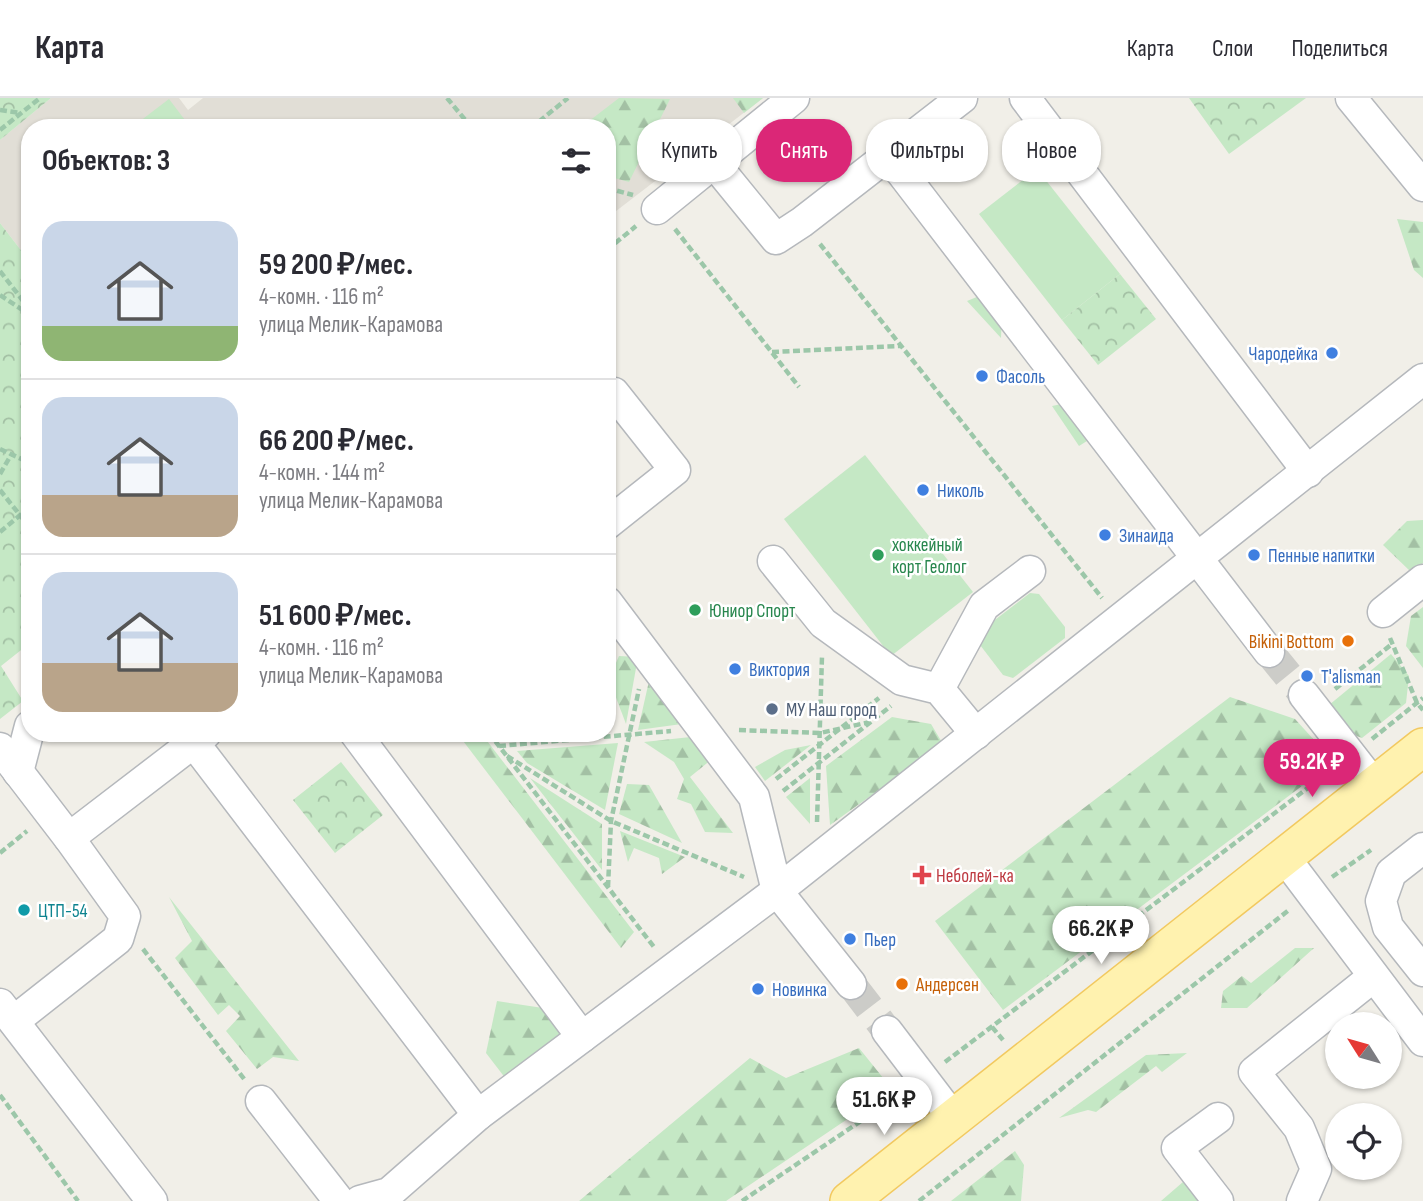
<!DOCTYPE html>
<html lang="ru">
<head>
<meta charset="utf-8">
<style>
	body { margin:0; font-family:"Sofia Sans Condensed",sans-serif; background:#f7f7f7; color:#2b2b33; height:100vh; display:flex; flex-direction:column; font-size:26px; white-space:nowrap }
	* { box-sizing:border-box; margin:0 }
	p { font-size:23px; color:#7c7c81 }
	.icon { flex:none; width:38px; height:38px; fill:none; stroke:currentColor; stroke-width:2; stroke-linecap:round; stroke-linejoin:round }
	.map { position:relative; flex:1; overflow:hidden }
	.details { position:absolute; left:21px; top:21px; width:595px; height:623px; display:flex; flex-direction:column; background:#fff; border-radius:28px; box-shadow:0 2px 5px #0004 }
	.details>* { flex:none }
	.top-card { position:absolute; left:637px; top:21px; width:665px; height:63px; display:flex; gap:14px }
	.needle { width:46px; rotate:307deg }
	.tools { position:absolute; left:1325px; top:914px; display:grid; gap:14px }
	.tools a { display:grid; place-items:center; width:77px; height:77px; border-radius:50%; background:#fff; box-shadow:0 2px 5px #0004; font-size:35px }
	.price { position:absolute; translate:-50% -60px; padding:0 16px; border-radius:24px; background:#fff; color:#222; font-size:23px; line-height:46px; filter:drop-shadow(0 2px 4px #0008) }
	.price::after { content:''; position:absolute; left:50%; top:42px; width:21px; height:16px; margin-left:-10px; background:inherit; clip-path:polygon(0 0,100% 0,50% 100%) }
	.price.selected { background:#db2777; color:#fff }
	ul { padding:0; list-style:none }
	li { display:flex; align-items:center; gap:21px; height:175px; padding:0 21px }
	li+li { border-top:2px solid #e1e1e2 }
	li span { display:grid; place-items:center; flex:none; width:196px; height:140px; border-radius:21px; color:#555 }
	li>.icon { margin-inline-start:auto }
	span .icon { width:84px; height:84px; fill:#fffc; stroke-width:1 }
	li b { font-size:30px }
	h2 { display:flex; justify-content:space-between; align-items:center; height:84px; padding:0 21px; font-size:30px }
	.pill { padding:0 24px; border-radius:28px; background:#fff; box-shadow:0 2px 5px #0004; font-size:24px; line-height:63px }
	.pill.selected { background:#db2777; color:#fff }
	header { display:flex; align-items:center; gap:42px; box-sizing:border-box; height:98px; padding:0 35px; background:#fff; border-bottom:2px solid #e1e1e2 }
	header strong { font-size:33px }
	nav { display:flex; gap:38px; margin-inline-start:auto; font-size:24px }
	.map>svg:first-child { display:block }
</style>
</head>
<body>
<header>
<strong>Карта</strong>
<nav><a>Карта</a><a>Слои</a><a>Поделиться</a></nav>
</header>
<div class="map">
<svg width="1423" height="1103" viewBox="0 0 1423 1103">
	<defs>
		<pattern id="forest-firs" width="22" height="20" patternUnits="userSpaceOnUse" patternTransform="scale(1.75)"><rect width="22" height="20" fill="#c5e8c5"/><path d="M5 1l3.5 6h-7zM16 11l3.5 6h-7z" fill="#a3c0a4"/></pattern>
		<pattern id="park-crowns" width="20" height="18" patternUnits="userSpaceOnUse" patternTransform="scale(1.75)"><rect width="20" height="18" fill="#c5e8c5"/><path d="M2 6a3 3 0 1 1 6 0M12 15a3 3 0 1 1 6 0" fill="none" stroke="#a3c0a4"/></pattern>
	</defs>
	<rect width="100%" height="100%" fill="#f1efe8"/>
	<polygon fill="#e1ded6" points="51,0 179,0 188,12 203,0 763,0 607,120 607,30 30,30 30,164 0,125 0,42"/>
	<g fill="#c5e8c5">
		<polygon points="169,1 191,30 131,30"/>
		<polygon points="1037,71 1120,176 1062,222 979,116"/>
		<polygon points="865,357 973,494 891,558 784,421"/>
		<polygon points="1030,495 1039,496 1065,529 1065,540 1013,580 1003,577 977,543 979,534"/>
		<polygon points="1183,1084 1199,1103 1161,1103"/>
	</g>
	<g fill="url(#forest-firs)">
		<polygon points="619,0 670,1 629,84 607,78 607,30 580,30"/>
		<polygon points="733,0 763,0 744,15"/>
		<polygon points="1397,121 1423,124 1423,180 1414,172"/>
		<polygon points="984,196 1002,217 1001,240 967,203"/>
		<polygon points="1071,304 1086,325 1087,343 1079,348 1052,308"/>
		<polygon points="1423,422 1423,465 1411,474 1383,447 1407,423"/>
		<polygon points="1423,509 1423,570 1406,548 1411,518"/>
		<polygon points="1391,556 1409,578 1406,605 1362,640 1346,634 1329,607"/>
		<polygon points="619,558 638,559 626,626 609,581"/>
		<polygon points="651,574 689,625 638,632"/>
		<polygon points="1230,599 1295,621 1334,664 1003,912 935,823"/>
		<polygon points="892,619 931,626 943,646 830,727 826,668"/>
		<polygon points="457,635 481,635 634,834 621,850"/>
		<polygon points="700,638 712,661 690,679 733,735 705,734 691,706 677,701 684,681 674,664 644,644"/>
		<polygon points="618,645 605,712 527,665 517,653"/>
		<polygon points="811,647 765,683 755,669 785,652"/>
		<polygon points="530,680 602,726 602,772"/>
		<polygon points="810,680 810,726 786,699"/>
		<polygon points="627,686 649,687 682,745 619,716"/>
		<polygon points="620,733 685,759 662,776 659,760 634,750 628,764"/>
		<polygon points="169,799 299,963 273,959 257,971 226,933 240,918 229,907 218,917 175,860 192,843"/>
		<polygon points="1295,850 1314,850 1247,910 1221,910 1223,893 1242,878 1251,885"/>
		<polygon points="497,903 543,910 564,937 506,981 486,955"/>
		<polygon points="859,950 892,991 726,1103 579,1103 750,960 786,980"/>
		<polygon points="1187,955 1162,974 1156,968 1096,1014 1088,1012 1059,1020 1146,957"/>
		<polygon points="1015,1053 1024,1067 1021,1103 951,1103"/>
	</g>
	<g fill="url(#park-crowns)">
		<polygon points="0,0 51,0 0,42"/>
		<polygon points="1189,0 1306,0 1229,56"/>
		<polygon points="0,125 30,164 30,545 1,568 23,603 0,621"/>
		<polygon points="1120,176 1156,221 1098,267 1062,222"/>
		<polygon points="341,664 383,717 335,755 293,702"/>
	</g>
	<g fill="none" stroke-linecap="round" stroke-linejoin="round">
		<g stroke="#ccccc8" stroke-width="30" stroke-dasharray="30 15" stroke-linecap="butt">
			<polyline points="1269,554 1304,597"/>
			<polyline points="851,886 887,933"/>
		</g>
		<defs>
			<g id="minor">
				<polyline points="1025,0 1308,374"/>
				<polyline points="1351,0 1423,88"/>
				<polyline points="888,57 1269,554"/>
				<polyline points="714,65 776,141 802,124 962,0"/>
				<polyline points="657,111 794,0"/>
				<polyline points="607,426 675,372 614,295"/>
				<polyline points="773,463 823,525 902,582 939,591 976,636"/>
				<polyline points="607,504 754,699 777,793 851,886"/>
				<polyline points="1383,514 1423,482"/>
				<polyline points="939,591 984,508 1030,473"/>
				<polyline points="1304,597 1375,688"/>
				<polyline points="355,635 582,939"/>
				<polyline points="194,645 478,1017"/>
				<polyline points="0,650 69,740 125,818 118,841 14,923"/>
				<polyline points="18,674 30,628"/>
				<polyline points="69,740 206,635"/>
				<polyline points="1423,750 1391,775 1381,803 1388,829 1423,873"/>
				<polyline points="1285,760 1423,943"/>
				<polyline points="0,906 152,1103"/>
				<polyline points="887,933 954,1021"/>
				<polyline points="261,1003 339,1103"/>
				<polyline points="1218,1020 1177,1050 1218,1103"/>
				<polyline points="360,1103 389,1095 478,1017 777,793 1423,281"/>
				<polyline points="1302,1103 1316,1071 1299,1030 1254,974 1373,879"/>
			</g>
			<polyline id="major" points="849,1103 1423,649"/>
		</defs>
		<use href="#minor" stroke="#b5b8bc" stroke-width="33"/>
		<use href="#major" stroke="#f2c960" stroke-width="40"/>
		<g stroke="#9cc7a9" stroke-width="4.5" stroke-dasharray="7 3.5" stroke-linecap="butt">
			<polyline points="447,0 472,30"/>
			<polyline points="0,12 20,15"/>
			<polyline points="531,30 568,0"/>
			<polyline points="0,32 40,0"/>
			<polyline points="607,90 633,97"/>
			<polyline points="675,131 799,289"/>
			<polyline points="820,146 1102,500"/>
			<polyline points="607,152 636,128"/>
			<polyline points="0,173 30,212"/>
			<polyline points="0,197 30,217"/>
			<polyline points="772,254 900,248"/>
			<polyline points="0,351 30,365"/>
			<polyline points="0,376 11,357"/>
			<polyline points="0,392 30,430"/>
			<polyline points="0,434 30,409"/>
			<polyline points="1390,540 1417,605 1423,612"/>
			<polyline points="1335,591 1392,546"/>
			<polyline points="739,632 820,635 870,624"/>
			<polyline points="489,635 654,849"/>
			<polyline points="1372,641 1423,600"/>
			<polyline points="499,648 671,633"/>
			<polyline points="507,658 611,723 744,779"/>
			<polyline points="776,681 879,600"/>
			<polyline points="783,693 891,608"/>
			<polyline points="817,724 822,558"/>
			<polyline points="0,755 27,733"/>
			<polyline points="1332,779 1371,752"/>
			<polyline points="608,789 611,723 639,591"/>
			<polyline points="143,851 245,982"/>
			<polyline points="992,929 1003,942"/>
			<polyline points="945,964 1329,674"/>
			<polyline points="0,997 78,1103"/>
			<polyline points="742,1103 901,996"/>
			<polyline points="919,1103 1289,812"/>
		</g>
		<use href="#minor" stroke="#fff" stroke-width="30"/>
		<use href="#major" stroke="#fff2af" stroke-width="37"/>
	</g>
	<g fill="#3f7fe0" stroke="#fff" stroke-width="2.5">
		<circle cx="1332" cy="255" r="7"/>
		<circle cx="982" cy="278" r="7"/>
		<circle cx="923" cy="392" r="7"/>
		<circle cx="1105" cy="437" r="7"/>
		<circle cx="1254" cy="457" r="7"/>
		<circle cx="735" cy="571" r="7"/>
		<circle cx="1307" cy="578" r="7"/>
		<circle cx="850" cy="841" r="7"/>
		<circle cx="758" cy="891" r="7"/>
	</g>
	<g fill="#2e9e5b" stroke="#fff" stroke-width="2.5">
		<circle cx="878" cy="457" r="7"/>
		<circle cx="695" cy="512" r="7"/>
	</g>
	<g fill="#e8710a" stroke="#fff" stroke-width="2.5">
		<circle cx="1348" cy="543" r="7"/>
		<circle cx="902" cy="886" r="7"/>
	</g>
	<circle fill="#5c6f8a" stroke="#fff" stroke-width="2.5" cx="772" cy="611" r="7"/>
	<path fill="#e0444e" stroke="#fff" stroke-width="2.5" d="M918.5 766.5h7v7h7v7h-7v7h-7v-7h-7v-7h7z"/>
	<circle fill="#0f9aa8" stroke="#fff" stroke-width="2.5" cx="24" cy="812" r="7"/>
	<g text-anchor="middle" stroke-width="5" stroke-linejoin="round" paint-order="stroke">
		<g font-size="19" fill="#366cbe" stroke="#fff" text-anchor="start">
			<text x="1318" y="262" text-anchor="end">Чародейка</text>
			<text x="996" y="285">Фасоль</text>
			<text x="937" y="399">Николь</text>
			<text x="1119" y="444">Зинаида</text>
			<text x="1268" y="464">Пенные напитки</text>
			<text x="749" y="578">Виктория</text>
			<text x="1321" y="585">T'alisman</text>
			<text x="864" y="848">Пьер</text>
			<text x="772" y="898">Новинка</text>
		</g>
		<g font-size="19" fill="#27864d" stroke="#fff" text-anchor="start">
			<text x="892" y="453">хоккейный<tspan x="892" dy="22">корт Геолог</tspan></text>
			<text x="709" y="519">Юниор Спорт</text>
		</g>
		<g font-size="19" fill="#c56008" stroke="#fff" text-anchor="end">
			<text x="1334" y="550">Bikini Bottom</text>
			<text x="916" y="893" text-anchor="start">Андерсен</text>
		</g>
		<g font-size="19" fill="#4e5e75" stroke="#fff" text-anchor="start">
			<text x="786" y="618">МУ Наш город</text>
		</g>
		<g font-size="19" fill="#be3a42" stroke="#fff" text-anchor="start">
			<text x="936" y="784">Неболей-ка</text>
		</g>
		<g font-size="19" fill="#0d838f" stroke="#fff" text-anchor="start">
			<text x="38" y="819">ЦТП-54</text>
		</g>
	</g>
</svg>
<div class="tools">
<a><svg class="needle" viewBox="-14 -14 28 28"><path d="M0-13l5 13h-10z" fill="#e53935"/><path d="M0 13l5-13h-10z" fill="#7c7c81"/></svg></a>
<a><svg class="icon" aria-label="locate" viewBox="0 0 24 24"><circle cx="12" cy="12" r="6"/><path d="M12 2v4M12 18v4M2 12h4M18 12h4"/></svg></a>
</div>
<b class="price selected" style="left:1312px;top:701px">59.2K ₽</b>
<b class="price" style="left:1101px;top:868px">66.2K ₽</b>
<b class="price" style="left:884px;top:1039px">51.6K ₽</b>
<div class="top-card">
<a class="pill">Купить</a>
<a class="pill selected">Снять</a>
<a class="pill">Фильтры</a>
<a class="pill">Новое</a>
</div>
<section class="details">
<h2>Объектов: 3<svg class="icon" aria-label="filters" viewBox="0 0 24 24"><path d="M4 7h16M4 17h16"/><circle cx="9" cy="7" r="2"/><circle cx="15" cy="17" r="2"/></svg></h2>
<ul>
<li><span style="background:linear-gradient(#c9d6e8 75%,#8fb573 0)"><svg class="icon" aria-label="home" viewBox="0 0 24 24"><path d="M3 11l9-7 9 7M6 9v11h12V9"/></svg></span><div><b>59 200 ₽/мес.</b><p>4-комн. · 116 m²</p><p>улица Мелик-Карамова</p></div></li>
<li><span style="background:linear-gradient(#c9d6e8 70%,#b9a48a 0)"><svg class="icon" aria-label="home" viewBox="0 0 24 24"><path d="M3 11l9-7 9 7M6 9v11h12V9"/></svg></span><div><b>66 200 ₽/мес.</b><p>4-комн. · 144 m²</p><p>улица Мелик-Карамова</p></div></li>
<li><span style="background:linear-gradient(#c9d6e8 65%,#b9a48a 0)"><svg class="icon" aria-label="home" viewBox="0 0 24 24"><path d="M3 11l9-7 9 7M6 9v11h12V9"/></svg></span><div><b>51 600 ₽/мес.</b><p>4-комн. · 116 m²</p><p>улица Мелик-Карамова</p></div></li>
</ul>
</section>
</div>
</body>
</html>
